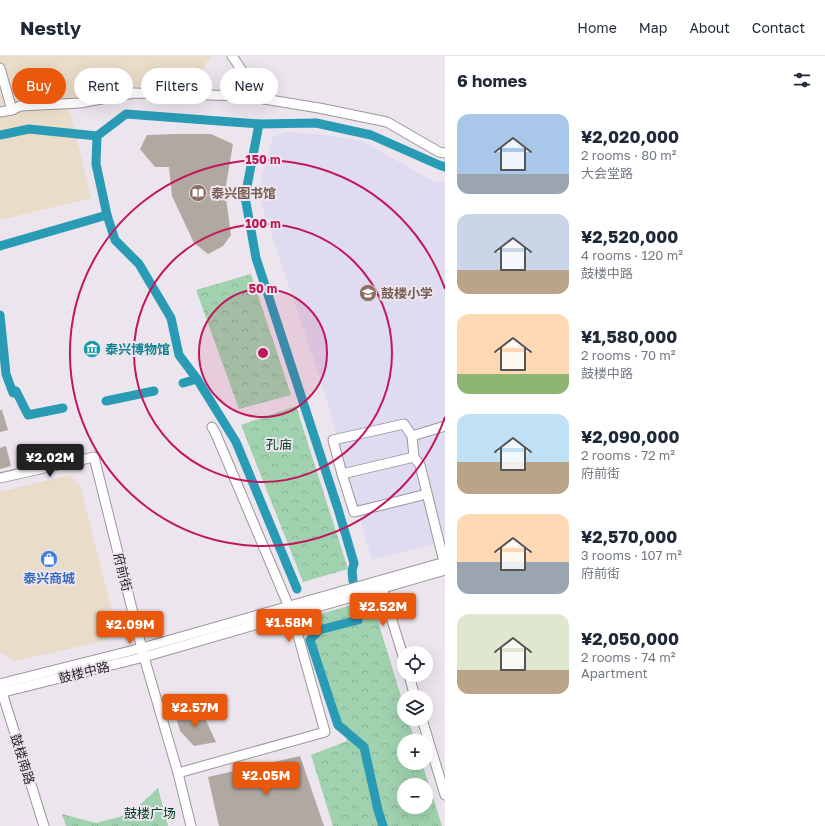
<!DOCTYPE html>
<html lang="en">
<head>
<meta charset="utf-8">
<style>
	body { margin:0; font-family:"Golos Text","Noto Sans SC",sans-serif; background:#f6f6f7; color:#1f2937; height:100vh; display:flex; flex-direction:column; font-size:15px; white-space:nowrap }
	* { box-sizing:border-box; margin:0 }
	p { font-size:13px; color:#747a83 }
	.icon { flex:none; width:22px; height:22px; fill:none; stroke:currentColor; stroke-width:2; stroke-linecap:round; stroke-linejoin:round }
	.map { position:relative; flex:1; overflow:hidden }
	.details { display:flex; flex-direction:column; background:#fff; width:380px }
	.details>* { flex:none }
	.hud { position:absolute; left:12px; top:12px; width:373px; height:36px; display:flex; gap:8px }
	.controls { position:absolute; left:397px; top:590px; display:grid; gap:8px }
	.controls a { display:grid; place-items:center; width:36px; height:36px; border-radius:50%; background:#fff; box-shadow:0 4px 16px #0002; font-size:20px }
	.price { position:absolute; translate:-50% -34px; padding:0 9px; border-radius:4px; background:#ea580c; color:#fff; font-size:13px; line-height:26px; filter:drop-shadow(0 1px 2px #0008) }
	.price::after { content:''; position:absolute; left:50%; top:24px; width:12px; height:9px; margin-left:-6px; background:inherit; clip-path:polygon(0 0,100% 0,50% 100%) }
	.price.active { background:#222; color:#fff }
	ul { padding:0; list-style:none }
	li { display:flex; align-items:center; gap:12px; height:100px; padding:0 12px }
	li span { display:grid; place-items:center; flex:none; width:112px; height:80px; border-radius:12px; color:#555 }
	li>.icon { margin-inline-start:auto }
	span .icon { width:48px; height:48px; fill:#fffc; stroke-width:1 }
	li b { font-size:17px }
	h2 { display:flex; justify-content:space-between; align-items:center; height:48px; padding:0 12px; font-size:17px }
	.pill { padding:0 14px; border-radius:18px; background:#fff; box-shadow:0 4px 16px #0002; font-size:14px; line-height:36px }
	.pill.active { background:#ea580c; color:#fff }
	header { display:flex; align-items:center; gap:24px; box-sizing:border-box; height:56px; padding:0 20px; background:#fff; border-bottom:1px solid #e0e1e3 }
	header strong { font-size:19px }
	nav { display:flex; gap:22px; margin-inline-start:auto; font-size:14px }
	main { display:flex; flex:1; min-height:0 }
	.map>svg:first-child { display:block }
</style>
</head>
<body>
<header>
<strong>Nestly</strong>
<nav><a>Home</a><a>Map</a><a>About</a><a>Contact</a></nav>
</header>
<main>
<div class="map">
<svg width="445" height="770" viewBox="0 0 445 770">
	<defs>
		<pattern id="forest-crowns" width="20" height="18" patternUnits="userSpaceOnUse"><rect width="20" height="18" fill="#a0d2af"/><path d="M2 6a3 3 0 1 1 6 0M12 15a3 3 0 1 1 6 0" fill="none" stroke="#8ab497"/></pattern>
	</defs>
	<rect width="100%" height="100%" fill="#ece5ee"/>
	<g fill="#e9dcc8">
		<polygon points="0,0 211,0 199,18 73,43 69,52 91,142 0,164"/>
		<polygon points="69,419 80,429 116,570 107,584 16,605 0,597 0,436"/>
	</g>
	<polygon fill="#dfdbf1" points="288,76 327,79 362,85 433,125 445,126 445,485 372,504 322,328 261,147 261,123 273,80"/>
	<g fill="url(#forest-crowns)" fill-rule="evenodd">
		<polygon points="251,218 291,339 239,353 196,234"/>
		<polygon points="296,350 348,513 303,526 241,369"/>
		<path d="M371,543L404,650V663H408L415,685H404V707H422L442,770H333L311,699L347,685L308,562ZM404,729H426V751H404Z"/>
		<polygon points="158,732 168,770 66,770 62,758 96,767 130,758"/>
	</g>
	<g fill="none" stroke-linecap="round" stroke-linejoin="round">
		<g stroke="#2a9bb5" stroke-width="9">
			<polyline points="259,68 245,141 256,202 338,453 354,507 352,515 353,525"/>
			<polyline points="0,79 29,73 97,80 126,58 259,68 316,67 371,79 439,109 445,111"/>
			<polyline points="107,159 115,184 139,208 171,262 179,299 197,323 236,386 297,533"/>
			<polyline points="0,190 107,159 96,108 97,80"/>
			<polyline points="0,259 6,318 13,337 16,335 28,359 63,352"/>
			<polyline points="183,327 197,323"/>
			<polyline points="106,345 154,335"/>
			<polyline points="356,552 358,564 319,574 310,584 329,642 338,669 364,691 378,754 383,770"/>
			<polyline points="311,558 319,574"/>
		</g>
	</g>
	<g fill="#b0a8a1">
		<polygon points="175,78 211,78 233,88 225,135 231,179 223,190 208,198 194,187 172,140 169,111 155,111 140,93 147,79"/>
		<polygon points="0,354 2,354 8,374 0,376"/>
		<polygon points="6,390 11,410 0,413 0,392"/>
		<polygon points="201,654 216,686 194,690 180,675 175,658"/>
		<polygon points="300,700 324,770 219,770 208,721"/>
	</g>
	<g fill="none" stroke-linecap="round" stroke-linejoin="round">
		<defs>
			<g id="minor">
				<polyline points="232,0 245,19 246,40"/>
				<polyline points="0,12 12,54"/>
				<polyline points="0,56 12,54 20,50 80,47 134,37 246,40 319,52 387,66 439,96 445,97"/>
				<polygon points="404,368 412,380 414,401 342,418 333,384"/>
				<polyline points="412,380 445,370"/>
				<polyline points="414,401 420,409 445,510"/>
				<polyline points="342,418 354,456 427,438"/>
				<polyline points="0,422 94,401 144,601 178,717 191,770"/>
				<polyline points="382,532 404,603"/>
				<polyline points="409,619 415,641"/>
				<polyline points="0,628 142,592 445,506"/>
				<polyline points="0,630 44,770"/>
				<polyline points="0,637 144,601 445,514"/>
				<polyline points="422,663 445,739"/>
				<polyline points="178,717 325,676 292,558 215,376 212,371"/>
			</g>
		</defs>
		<use href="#minor" stroke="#9c959d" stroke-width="11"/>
		<use href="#minor" stroke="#fff" stroke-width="9"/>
	</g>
	<circle cx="263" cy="297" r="64" fill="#c2185b" fill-opacity=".12"/>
	<g fill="none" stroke="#c2185b" stroke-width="2">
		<circle cx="263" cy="297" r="64"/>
		<circle cx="263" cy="297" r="129"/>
		<path d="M445 361A193 193 0 1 1 445 233"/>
	</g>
	<defs>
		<symbol id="library-disc" viewBox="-11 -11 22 22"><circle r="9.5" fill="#8d6e63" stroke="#ece5ee"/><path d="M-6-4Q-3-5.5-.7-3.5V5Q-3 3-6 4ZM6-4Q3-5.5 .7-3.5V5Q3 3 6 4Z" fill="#fff"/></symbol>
		<symbol id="school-disc" viewBox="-11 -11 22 22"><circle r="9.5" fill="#8d6e63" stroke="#ece5ee"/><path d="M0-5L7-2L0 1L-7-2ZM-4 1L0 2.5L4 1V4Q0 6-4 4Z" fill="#fff"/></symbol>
		<symbol id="museum-disc" viewBox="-11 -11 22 22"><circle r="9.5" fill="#0f9aa8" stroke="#ece5ee"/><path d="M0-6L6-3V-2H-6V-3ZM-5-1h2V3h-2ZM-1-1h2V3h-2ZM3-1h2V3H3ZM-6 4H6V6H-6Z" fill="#fff"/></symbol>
		<symbol id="shop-disc" viewBox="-11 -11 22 22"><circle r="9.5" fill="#3f7fe0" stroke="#ece5ee"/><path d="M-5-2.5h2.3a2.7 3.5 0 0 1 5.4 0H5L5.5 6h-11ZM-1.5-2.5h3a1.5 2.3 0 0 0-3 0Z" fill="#fff"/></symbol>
	</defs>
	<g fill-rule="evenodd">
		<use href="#library-disc" x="188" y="127" width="20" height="20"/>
		<use href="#school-disc" x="358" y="227" width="20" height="20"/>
		<use href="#museum-disc" x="82" y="283" width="20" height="20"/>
		<use href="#shop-disc" x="39" y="493" width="20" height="20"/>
	</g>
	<g text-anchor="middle" stroke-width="4" stroke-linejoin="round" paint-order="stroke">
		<g font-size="13" font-weight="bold" fill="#785e54" stroke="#ece5ee" text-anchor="start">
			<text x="211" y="142">泰兴图书馆</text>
			<text x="381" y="242">鼓楼小学</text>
		</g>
		<g font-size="13" font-weight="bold" fill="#0d838f" stroke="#ece5ee" text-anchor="start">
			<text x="105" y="298">泰兴博物馆</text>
		</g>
		<g font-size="13" fill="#044122" stroke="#ece5ee">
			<text x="279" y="393">孔庙</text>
			<text x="150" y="762">鼓楼广场</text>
		</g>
		<g font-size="13" fill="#2b282c" stroke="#ece5ee">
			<text transform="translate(123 516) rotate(76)" y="5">府前街</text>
			<text transform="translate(84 616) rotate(-14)" y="5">鼓楼中路</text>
			<text transform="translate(23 703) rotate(73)" y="5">鼓楼南路</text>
		</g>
		<g font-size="13" font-weight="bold" fill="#366cbe" stroke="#ece5ee">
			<text x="49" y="527">泰兴商城</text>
		</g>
	</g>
	<circle cx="263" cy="297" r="6" fill="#c2185b" stroke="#ece5ee" stroke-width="2"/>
	<g font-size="12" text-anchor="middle" font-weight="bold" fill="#c2185b" stroke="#ece5ee" stroke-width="4" stroke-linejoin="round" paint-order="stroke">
		<text x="263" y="108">150 m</text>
		<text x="263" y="172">100 m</text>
		<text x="263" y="237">50 m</text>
	</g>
</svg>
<div class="controls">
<a><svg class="icon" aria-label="locate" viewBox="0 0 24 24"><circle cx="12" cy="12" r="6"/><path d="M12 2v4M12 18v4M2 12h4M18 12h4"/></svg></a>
<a><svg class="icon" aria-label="layers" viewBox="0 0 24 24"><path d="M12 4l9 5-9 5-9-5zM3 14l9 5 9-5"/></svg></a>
<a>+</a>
<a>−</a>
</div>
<b class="price active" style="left:50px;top:422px">¥2.02M</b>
<b class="price" style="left:383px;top:571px">¥2.52M</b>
<b class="price" style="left:289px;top:587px">¥1.58M</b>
<b class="price" style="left:130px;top:589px">¥2.09M</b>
<b class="price" style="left:195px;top:672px">¥2.57M</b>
<b class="price" style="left:266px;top:740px">¥2.05M</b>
<div class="hud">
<a class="pill active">Buy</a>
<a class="pill">Rent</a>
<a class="pill">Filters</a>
<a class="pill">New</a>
</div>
</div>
<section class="details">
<h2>6 homes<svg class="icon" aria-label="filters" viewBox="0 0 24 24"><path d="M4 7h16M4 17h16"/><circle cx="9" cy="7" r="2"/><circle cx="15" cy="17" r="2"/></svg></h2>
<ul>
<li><span style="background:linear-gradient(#a9c7e8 75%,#9aa5b1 0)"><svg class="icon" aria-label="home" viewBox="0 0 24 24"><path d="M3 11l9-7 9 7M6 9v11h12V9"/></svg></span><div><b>¥2,020,000</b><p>2 rooms · 80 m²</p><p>大会堂路</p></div></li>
<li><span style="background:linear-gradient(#c9d6e8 70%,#b9a48a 0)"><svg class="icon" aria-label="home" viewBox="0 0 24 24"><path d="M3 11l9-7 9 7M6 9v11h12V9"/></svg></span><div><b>¥2,520,000</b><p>4 rooms · 120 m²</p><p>鼓楼中路</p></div></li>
<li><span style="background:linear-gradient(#ffd9b3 75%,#8fb573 0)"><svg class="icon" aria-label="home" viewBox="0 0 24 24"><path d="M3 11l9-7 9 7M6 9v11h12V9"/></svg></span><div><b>¥1,580,000</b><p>2 rooms · 70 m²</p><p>鼓楼中路</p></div></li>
<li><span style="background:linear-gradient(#bfe0f5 60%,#b9a48a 0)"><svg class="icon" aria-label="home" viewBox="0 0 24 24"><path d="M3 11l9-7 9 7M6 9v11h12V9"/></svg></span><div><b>¥2,090,000</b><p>2 rooms · 72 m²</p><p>府前街</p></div></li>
<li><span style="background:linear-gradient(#ffd9b3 60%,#9aa5b1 0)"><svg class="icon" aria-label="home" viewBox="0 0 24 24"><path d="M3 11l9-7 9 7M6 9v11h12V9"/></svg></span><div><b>¥2,570,000</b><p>3 rooms · 107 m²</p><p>府前街</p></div></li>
<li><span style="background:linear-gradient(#dfe7d0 70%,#b9a48a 0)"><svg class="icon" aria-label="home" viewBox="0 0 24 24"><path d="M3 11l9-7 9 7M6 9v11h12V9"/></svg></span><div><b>¥2,050,000</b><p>2 rooms · 74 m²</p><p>Apartment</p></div></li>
</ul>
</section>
</main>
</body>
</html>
